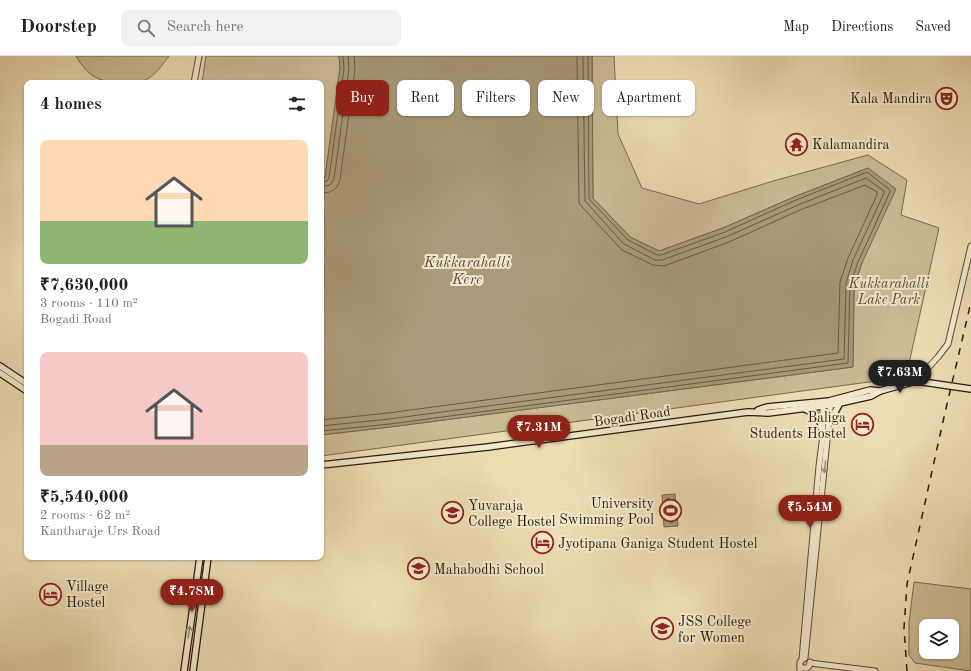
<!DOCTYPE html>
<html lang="en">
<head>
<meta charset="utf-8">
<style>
	body { margin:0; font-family:"Old Standard TT",serif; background:#f2f2f2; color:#202124; height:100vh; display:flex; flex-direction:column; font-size:15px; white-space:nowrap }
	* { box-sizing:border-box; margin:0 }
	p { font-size:13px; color:#757577 }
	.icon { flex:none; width:22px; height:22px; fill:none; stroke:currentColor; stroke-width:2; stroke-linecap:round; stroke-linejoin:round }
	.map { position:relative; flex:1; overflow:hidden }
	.sheet { position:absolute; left:24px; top:24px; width:300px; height:480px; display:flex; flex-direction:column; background:#fff; border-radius:8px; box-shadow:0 1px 3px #0004 }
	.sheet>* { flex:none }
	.banner { position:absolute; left:336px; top:24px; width:380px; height:36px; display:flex; gap:8px }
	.fabs { position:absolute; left:919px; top:563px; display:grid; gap:8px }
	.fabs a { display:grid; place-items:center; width:40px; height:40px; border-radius:8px; background:#fff; box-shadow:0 1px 3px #0004; font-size:20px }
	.price { position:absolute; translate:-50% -34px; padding:0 9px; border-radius:14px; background:#8f2418; color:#fff; font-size:13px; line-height:26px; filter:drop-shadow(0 1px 2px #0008) }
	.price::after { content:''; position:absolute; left:50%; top:24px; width:12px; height:9px; margin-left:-6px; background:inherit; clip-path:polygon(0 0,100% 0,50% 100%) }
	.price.on { background:#222; color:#fff }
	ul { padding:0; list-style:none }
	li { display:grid; align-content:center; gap:8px; height:212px; padding:0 16px }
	li span { display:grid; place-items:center; height:124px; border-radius:8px; color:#555 }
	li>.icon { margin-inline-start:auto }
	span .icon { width:72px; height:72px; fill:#fffc; stroke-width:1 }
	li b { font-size:17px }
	h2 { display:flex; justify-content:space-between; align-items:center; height:48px; padding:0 16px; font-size:17px }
	.tag { padding:0 14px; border-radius:8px; background:#fff; box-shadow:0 1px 3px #0004; font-size:14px; line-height:36px }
	.tag.on { background:#8f2418; color:#fff }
	header { display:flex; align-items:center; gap:24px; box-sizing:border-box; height:56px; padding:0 20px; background:#fff; border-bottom:1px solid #e0e0e0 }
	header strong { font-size:19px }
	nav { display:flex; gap:22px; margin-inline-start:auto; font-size:14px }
	.search { width:280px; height:36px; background:#f2f2f2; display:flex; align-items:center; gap:10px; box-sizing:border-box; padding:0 14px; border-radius:8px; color:#757577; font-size:15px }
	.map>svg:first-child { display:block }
</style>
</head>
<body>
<header>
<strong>Doorstep</strong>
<div class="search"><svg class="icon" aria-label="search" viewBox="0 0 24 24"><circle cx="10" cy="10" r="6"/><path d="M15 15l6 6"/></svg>Search here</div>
<nav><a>Map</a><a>Directions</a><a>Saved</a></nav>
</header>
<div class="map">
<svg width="971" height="615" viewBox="0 0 971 615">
	<rect width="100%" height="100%" fill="#edddb3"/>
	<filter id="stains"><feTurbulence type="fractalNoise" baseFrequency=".005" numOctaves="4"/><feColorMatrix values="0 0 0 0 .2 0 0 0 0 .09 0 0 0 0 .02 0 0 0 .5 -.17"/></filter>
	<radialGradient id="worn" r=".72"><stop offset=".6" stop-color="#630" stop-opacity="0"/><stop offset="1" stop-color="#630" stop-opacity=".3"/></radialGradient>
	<g fill="#cbbc96" stroke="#786b4f" fill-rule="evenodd">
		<path d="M76,0H169C162,9 156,19 145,24C138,27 132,27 124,27C101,27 88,21 76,0Z"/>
		<polygon points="206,0 339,0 340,12 325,122 321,123 321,27 202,27"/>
		<polygon points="592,0 614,0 618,78 642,132 699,148 773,125 868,99 907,124 901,159 939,172 906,321 321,400 321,379 390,371 853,311 854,230 862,207 868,112 794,141 723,172 659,195 630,181 593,142"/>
		<path d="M914,526L971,533V615L915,607L909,599V567ZM926,570H952V596H926Z"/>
	</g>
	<g fill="#a99b79" stroke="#75674c">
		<polygon points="339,0 592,0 593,142 630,181 659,195 723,172 794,141 868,112 896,133 862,207 854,230 853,311 390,371 321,379 321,123 325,122 340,12"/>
		<polygon points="675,438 678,470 664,471 662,439"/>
	</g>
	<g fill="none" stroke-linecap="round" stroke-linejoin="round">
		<g stroke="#685a40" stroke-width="1">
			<polyline points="321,126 327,125 329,122 344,13 343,0"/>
			<polyline points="321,131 330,129 334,123 349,13 348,0"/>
			<path d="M321,137C331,137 337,134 340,124L355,14L354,0"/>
			<polyline points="321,364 388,357 838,297 840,226 848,202 877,139 877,136 865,129 800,154 729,186 664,210 653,209 622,194 583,152 579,147 577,0"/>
			<polyline points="321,370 389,363 844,303 846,227 853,204 884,137 884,135 866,122 798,149 726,181 662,204 655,204 624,188 585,145 583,0"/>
			<polyline points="321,375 390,368 848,307 850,229 858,206 890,136 890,134 867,116 796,144 725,176 661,199 657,199 628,184 589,143 588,0"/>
			<polygon points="668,442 672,444 673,465 672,467 668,465 666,444"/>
		</g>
		<defs>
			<g id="tertiary">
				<polyline points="194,27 199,0"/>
				<polyline points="916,325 938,301 948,288 971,190"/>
				<polyline points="805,602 831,345"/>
				<polyline points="802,603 819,410 823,379 823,347"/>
				<polyline points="810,607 875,615"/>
				<path d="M800,610C803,613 807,613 809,610L810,606"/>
				<polyline points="800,615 800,606 804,602"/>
			</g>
			<g id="secondary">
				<polyline points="0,310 27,328"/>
				<polyline points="0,317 27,335"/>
				<path d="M805,353C820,359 821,365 823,379"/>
				<polyline points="758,354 767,351 829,345 870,334 880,335"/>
				<polyline points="829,367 840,347"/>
				<polyline points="321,409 488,391 748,356 768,357 831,349 871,340 880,335 916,325 971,333"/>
				<polyline points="184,615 200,501"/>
				<polyline points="193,615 208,501"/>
			</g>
		</defs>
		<use href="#tertiary" stroke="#584b33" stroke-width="7"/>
		<use href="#secondary" stroke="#261a08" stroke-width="8"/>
		<use href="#tertiary" stroke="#f3e9ce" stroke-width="5"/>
		<use href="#secondary" stroke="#f3e9ce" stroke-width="5.5"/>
		<polyline stroke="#261a08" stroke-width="1.5" stroke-dasharray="7 7" stroke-linecap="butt" points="907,615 904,572 907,528 944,361 971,246"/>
	</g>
	<defs><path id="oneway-shaft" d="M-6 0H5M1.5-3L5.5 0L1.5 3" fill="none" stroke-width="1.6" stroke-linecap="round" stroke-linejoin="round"/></defs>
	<g stroke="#978c75">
		<use href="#oneway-shaft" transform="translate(825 411) rotate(96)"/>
		<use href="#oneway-shaft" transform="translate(189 576) rotate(-82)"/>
	</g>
	<defs>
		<symbol id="theatre-ring" viewBox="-11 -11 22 22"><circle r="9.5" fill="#f3e9ce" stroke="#8f2418" stroke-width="1.5"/><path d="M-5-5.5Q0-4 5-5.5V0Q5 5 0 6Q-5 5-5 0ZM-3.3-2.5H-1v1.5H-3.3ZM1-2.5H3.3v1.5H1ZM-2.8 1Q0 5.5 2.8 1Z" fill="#8f2418"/></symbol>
		<symbol id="temple-ring" viewBox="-11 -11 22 22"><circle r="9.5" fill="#f3e9ce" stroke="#8f2418" stroke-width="1.5"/><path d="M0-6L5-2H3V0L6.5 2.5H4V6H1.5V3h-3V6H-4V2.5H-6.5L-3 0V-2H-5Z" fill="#8f2418"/></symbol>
		<symbol id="hotel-ring" viewBox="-11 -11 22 22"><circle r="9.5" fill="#f3e9ce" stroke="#8f2418" stroke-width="1.5"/><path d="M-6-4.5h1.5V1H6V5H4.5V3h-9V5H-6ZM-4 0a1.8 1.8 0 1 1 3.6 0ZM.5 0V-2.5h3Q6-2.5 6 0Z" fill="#8f2418"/></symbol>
		<symbol id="stadium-ring" viewBox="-11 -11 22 22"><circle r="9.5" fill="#f3e9ce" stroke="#8f2418" stroke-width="1.5"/><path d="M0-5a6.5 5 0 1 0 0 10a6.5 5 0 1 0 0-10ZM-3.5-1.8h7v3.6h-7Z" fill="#8f2418"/></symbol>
		<symbol id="university-ring" viewBox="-11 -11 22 22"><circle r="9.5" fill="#f3e9ce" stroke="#8f2418" stroke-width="1.5"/><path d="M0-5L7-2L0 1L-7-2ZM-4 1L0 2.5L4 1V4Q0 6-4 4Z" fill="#8f2418"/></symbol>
		<symbol id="school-ring" viewBox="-11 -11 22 22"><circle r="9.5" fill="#f3e9ce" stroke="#8f2418" stroke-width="1.5"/><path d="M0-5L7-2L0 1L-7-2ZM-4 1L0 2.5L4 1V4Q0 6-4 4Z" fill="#8f2418"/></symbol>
	</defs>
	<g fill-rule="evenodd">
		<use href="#theatre-ring" x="934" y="30" width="25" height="25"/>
		<use href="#temple-ring" x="784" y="76" width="25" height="25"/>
		<use href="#hotel-ring" x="850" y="356" width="25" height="25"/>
		<use href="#stadium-ring" x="658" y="442" width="25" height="25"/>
		<use href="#university-ring" x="440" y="444" width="25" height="25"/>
		<use href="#hotel-ring" x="530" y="474" width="25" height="25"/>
		<use href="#school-ring" x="406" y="500" width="25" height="25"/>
		<use href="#hotel-ring" x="38" y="526" width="25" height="25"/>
		<use href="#university-ring" x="650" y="560" width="25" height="25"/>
	</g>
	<g text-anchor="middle" stroke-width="4" stroke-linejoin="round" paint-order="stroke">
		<g font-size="14" fill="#261a08" stroke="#f3e9ce" text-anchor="start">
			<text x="932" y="47" text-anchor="end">Kala Mandira</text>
			<text x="812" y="93">Kalamandira</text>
			<text x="846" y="366" text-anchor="end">Baliga<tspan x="846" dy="16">Students Hostel</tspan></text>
			<text x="654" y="452" text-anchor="end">University<tspan x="654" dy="16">Swimming Pool</tspan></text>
			<text x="468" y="454">Yuvaraja<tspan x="468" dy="16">College Hostel</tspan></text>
			<text x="558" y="492">Jyotipana Ganiga Student Hostel</text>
			<text x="434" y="518">Mahabodhi School</text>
			<text x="66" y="535">Village<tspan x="66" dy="16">Hostel</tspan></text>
			<text x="678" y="570">JSS College<tspan x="678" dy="16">for Women</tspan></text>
		</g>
		<g font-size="14" font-style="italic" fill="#584b33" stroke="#f3e9ce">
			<text x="889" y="232">Kukkarahalli<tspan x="889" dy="16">Lake Park</tspan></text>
		</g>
		<g font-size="14" fill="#261a08" stroke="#f3e9ce">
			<text transform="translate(632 360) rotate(-8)" y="5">Bogadi Road</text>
		</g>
		<g font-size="15" font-style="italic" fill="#5a4e35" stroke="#f3e9ce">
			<text x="467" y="211">Kukkarahalli<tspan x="467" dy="17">Kere</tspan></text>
		</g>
	</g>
	<rect width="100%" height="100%" filter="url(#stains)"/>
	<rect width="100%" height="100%" fill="url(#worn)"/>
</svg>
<div class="fabs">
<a><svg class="icon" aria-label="layers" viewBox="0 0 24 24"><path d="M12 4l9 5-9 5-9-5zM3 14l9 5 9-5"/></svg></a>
</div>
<b class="price on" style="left:900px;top:338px">₹7.63M</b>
<b class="price" style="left:539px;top:393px">₹7.31M</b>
<b class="price" style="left:810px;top:473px">₹5.54M</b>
<b class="price" style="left:192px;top:557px">₹4.78M</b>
<div class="banner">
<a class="tag on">Buy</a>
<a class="tag">Rent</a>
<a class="tag">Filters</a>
<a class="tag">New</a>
<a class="tag">Apartment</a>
</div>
<section class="sheet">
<h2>4 homes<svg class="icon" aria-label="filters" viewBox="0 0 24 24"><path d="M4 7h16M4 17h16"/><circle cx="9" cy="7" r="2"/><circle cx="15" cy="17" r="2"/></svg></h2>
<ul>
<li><span style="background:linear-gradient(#ffd9b3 65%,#8fb573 0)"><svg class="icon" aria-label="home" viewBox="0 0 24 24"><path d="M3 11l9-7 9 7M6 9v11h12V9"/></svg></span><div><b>₹7,630,000</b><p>3 rooms · 110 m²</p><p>Bogadi Road</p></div></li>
<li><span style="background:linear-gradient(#f6c9c9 75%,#b9a48a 0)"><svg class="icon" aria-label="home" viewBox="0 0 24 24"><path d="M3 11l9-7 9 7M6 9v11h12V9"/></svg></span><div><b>₹5,540,000</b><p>2 rooms · 62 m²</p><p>Kantharaje Urs Road</p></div></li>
</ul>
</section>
</div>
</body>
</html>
